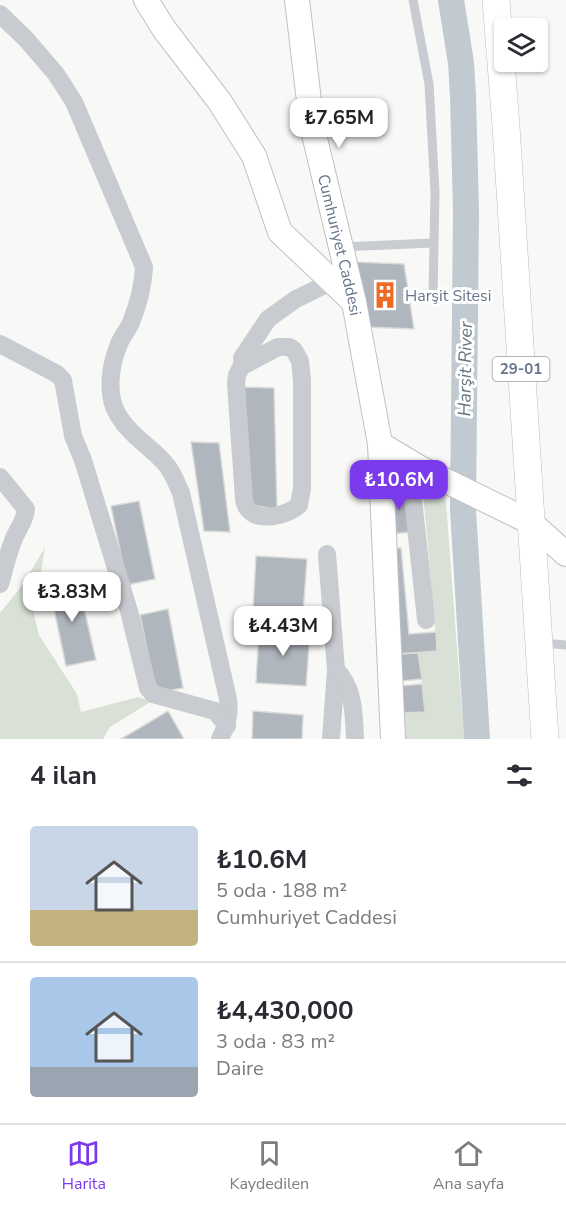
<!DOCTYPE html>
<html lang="tr">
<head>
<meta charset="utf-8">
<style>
	body { margin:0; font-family:"Nunito Sans",sans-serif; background:#f7f7f7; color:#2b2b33; height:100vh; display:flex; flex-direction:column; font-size:22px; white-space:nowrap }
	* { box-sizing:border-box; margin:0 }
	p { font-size:20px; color:#7c7c81 }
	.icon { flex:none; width:33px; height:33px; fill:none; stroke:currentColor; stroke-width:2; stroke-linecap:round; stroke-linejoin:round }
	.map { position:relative; height:739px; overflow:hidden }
	.drawer { display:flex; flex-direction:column; background:#fff; flex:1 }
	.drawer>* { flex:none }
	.tools { position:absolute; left:494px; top:18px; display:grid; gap:12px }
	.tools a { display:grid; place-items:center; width:54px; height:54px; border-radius:6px; background:#fff; box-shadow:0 2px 4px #0004; font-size:30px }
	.price { position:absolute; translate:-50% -51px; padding:0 14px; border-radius:12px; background:#fff; color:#222; font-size:20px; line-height:39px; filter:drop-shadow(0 2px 3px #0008) }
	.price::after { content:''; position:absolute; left:50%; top:36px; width:18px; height:14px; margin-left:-9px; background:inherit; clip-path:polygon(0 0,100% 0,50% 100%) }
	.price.current { background:#7c3aed; color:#fff }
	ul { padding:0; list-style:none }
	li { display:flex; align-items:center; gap:18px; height:150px; padding:0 30px }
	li+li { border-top:2px solid #e1e1e2 }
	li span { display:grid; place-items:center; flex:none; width:168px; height:120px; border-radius:6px; color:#555 }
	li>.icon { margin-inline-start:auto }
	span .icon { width:72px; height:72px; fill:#fffc; stroke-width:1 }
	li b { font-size:26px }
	h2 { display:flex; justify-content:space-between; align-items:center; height:72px; padding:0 30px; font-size:26px }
	.tabs { display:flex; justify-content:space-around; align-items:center; height:84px; border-top:2px solid #e1e1e2; background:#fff; font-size:16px; color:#7c7c81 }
	.tabs a { display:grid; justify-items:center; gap:3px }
	.tabs .current { color:#7c3aed }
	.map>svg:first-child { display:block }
</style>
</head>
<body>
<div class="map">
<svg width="566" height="739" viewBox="0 0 566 739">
	<rect width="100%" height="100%" fill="#f8f9f6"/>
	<g fill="#d9e1d7">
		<polygon points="417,483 445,490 464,739 403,739 402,713 422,684 418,653 437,651 423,492"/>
		<polygon points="45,547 34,615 39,635 77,694 81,712 138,697 152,701 110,727 103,739 0,739 0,613 24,583"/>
	</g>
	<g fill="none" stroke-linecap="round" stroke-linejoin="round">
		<polyline stroke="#c0cad0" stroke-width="26" points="451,0 461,63 463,96 466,212 463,510 477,739"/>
	</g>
	<g fill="#afb6bd" stroke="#dadbd8" stroke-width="1.5">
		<polygon points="354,262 404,264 414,329 366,327"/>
		<polygon points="244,387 274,388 277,510 249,504"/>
		<polygon points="191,442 219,443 230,532 204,531"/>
		<polygon points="408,488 412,532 390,534 386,490"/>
		<polygon points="139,501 155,579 127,585 111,506"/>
		<polygon points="389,548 401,548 409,634 436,632 437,651 398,654"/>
		<polygon points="256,556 307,559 303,613 253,610"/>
		<polygon points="77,578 96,660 66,666 49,585"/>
		<polygon points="168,609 183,688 156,693 140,615"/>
		<polygon points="259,629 310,632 306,686 256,683"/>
		<polygon points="418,653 422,679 401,681 398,654"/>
		<polygon points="422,684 425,712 402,713 399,686"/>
		<polygon points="168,711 184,739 121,739"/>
		<polygon points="253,711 303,715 302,739 252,739"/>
	</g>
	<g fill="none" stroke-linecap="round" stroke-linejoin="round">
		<defs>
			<g id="secondary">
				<polyline points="146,0 164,29 220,102 254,156 280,232 354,302"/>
				<path id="s1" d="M297,0L312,126L354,302L380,444L420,468L530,522L566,554"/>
				<polyline points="380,444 393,739"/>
			</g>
			<polyline id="primary" points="496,0 506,126 545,739"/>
		</defs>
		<use href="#secondary" stroke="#bdc0c6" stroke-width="26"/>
		<use href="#primary" stroke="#bbbec3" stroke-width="28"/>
		<g stroke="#c8cbcf" stroke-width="9">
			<polyline points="413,0 429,84 435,192 433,297"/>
			<polyline points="341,247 433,243"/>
			<polyline points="542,643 566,645"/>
		</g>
		<g stroke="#c8cbcf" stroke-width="18">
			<path d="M0,14L26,39L56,74L74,102L144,267C143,286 139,302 132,320C129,329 122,336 119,344C110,365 106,396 118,415C129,434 149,446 163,461C172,470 176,482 181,493L228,699C230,714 227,725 220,739"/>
			<polyline points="0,344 57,374 63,380 73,436 83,460 129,611 148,688 153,694 215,711 227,726"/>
			<path d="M243,363L237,375L236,384L244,499C245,503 245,506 248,509C259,523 288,515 299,505L302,488V380L300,361L294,350L289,347H278L246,364L243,363L242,358L268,319L296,299L333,281"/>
			<polyline points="409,462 426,620"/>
			<path d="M0,477L26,509C25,520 20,526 15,536C8,551 5,568 0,584"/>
			<polyline points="327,554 336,670 331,739"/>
			<path d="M336,670C354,687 354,715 355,739"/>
		</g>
		<use href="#secondary" stroke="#fff" stroke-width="24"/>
		<use href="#primary" stroke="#fff" stroke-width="27"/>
	</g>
	<defs>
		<symbol id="building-bare" viewBox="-9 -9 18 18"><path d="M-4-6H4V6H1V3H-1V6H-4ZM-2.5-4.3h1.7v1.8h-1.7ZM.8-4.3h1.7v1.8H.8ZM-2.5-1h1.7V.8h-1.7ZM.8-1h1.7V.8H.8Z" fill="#ed6a22" stroke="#fff" stroke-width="2.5" paint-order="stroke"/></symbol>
	</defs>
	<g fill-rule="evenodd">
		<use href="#building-bare" x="366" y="276" width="38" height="38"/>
	</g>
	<g text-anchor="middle" stroke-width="6" stroke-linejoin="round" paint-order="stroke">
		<rect fill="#fff" stroke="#949eac" stroke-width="1.5" x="492.5" y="357" width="57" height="24" rx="4.5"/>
		<g font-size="15" font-weight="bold" fill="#667589">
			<text x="521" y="374">29-01</text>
		</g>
		<g font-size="16" fill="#667589" stroke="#fff">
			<text dy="6" stroke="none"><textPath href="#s1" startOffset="249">Cumhuriyet Caddesi</textPath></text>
		</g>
		<g font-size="16" fill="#667589" stroke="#fff" text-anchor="start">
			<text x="405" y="301">Harşit Sitesi</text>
		</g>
		<g font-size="18" font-style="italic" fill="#627784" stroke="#fff">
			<text transform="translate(465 369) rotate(-89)" y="6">Harşit River</text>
		</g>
	</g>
</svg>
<div class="tools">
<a><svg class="icon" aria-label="layers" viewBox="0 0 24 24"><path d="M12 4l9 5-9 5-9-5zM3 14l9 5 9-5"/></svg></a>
</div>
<b class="price" style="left:339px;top:149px">₺7.65M</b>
<b class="price current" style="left:399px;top:511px">₺10.6M</b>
<b class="price" style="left:72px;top:623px">₺3.83M</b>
<b class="price" style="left:283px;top:657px">₺4.43M</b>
</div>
<section class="drawer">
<h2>4 ilan<svg class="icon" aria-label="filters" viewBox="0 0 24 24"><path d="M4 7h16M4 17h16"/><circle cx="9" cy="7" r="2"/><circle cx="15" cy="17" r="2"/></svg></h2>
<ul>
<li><span style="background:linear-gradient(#c9d6e8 70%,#c2b280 0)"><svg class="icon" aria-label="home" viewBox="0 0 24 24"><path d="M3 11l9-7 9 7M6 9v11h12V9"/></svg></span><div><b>₺10.6M</b><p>5 oda · 188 m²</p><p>Cumhuriyet Caddesi</p></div></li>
<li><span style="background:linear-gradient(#a9c7e8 75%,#9aa5b1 0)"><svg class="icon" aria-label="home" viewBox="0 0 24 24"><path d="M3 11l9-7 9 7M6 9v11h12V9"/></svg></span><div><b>₺4,430,000</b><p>3 oda · 83 m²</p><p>Daire</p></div></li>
</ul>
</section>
<nav class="tabs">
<a class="current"><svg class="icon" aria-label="map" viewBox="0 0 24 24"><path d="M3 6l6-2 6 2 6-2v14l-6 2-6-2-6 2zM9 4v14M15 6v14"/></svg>Harita</a>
<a><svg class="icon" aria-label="saved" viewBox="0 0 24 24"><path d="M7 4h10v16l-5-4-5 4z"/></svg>Kaydedilen</a>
<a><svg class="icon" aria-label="home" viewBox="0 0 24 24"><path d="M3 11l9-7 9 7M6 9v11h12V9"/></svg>Ana sayfa</a>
</nav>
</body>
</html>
